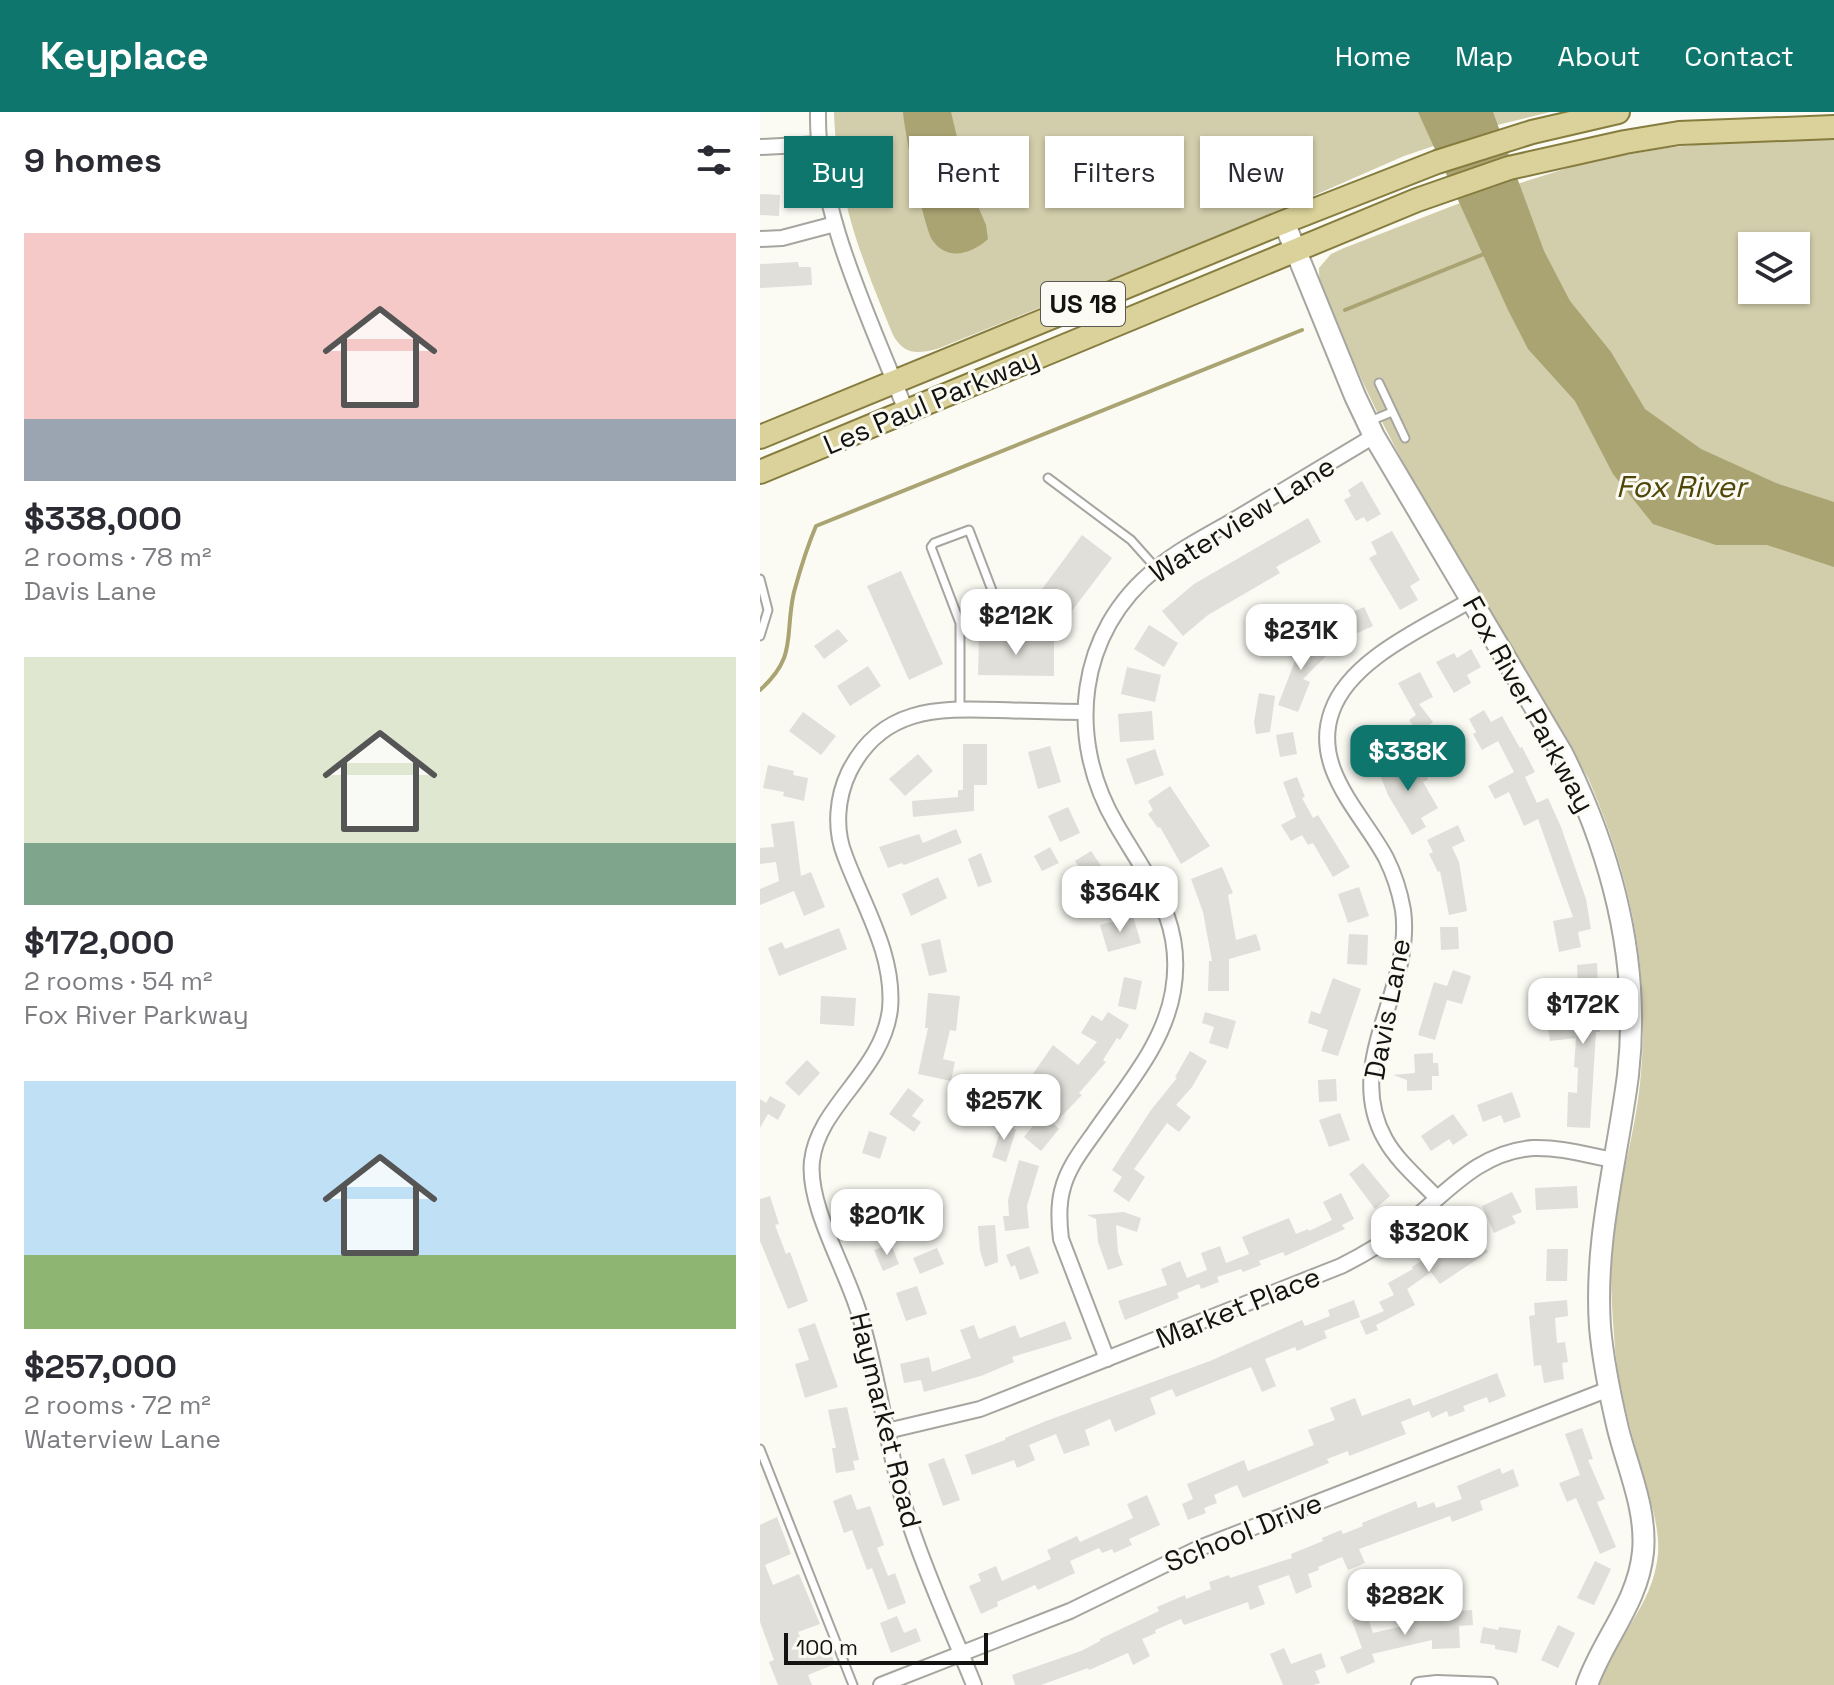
<!DOCTYPE html>
<html lang="en">
<head>
<meta charset="utf-8">
<style>
	body { margin:0; font-family:"Space Grotesk",sans-serif; background:#f2f2f3; color:#2b2b33; height:100vh; display:flex; flex-direction:column; font-size:30px; white-space:nowrap }
	* { box-sizing:border-box; margin:0 }
	p { font-size:26px; color:#7c7c81 }
	.icon { flex:none; width:44px; height:44px; fill:none; stroke:currentColor; stroke-width:2; stroke-linecap:round; stroke-linejoin:round }
	.map { position:relative; flex:1; overflow:hidden }
	.panel { display:flex; flex-direction:column; background:#fff; width:760px }
	.panel>* { flex:none }
	.guide { position:absolute; left:24px; top:24px; width:760px; height:72px; display:flex; gap:16px }
	.controls { position:absolute; left:978px; top:120px; display:grid; gap:16px }
	.controls a { display:grid; place-items:center; width:72px; height:72px; border-radius:0px; background:#fff; box-shadow:0 2px 6px #0004; font-size:40px }
	.scale { position:absolute; left:24px; bottom:20px; width:204px; box-sizing:border-box; padding-left:8px; border:4px solid #131311; border-top:0; font-size:22px; line-height:28px; white-space:nowrap; color:#131311; -webkit-text-stroke:6px #fbfbf4; paint-order:stroke }
	.price { position:absolute; translate:-50% -68px; padding:0 18px; border-radius:16px; background:#fff; color:#222; font-size:26px; line-height:52px; filter:drop-shadow(0 2px 4px #0008) }
	.price::after { content:''; position:absolute; left:50%; top:48px; width:24px; height:18px; margin-left:-12px; background:inherit; clip-path:polygon(0 0,100% 0,50% 100%) }
	.price.on { background:#0f766e; color:#fff }
	ul { padding:0; list-style:none }
	li { display:grid; align-content:center; gap:16px; height:424px; padding:0 24px }
	li span { display:grid; place-items:center; height:248px; border-radius:0px; color:#555 }
	li>.icon { margin-inline-start:auto }
	span .icon { width:144px; height:144px; fill:#fffc; stroke-width:1 }
	li b { font-size:34px }
	h2 { display:flex; justify-content:space-between; align-items:center; height:96px; padding:0 24px; font-size:34px }
	.chip { padding:0 28px; border-radius:0px; background:#fff; box-shadow:0 2px 6px #0004; font-size:28px; line-height:72px }
	.chip.on { background:#0f766e; color:#fff }
	header { display:flex; align-items:center; gap:48px; box-sizing:border-box; height:112px; padding:0 40px; background:#0f766e; color:#fff }
	header strong { font-size:38px }
	nav { display:flex; gap:44px; margin-inline-start:auto; font-size:28px }
	main { display:flex; flex:1; min-height:0 }
	.map>svg:first-child { display:block }
</style>
</head>
<body>
<header>
<strong>Keyplace</strong>
<nav><a>Home</a><a>Map</a><a>About</a><a>Contact</a></nav>
</header>
<main>
<section class="panel">
<h2>9 homes<svg class="icon" aria-label="filters" viewBox="0 0 24 24"><path d="M4 7h16M4 17h16"/><circle cx="9" cy="7" r="2"/><circle cx="15" cy="17" r="2"/></svg></h2>
<ul>
<li><span style="background:linear-gradient(#f6c9c9 75%,#9aa5b1 0)"><svg class="icon" aria-label="home" viewBox="0 0 24 24"><path d="M3 11l9-7 9 7M6 9v11h12V9"/></svg></span><div><b>$338,000</b><p>2 rooms · 78 m²</p><p>Davis Lane</p></div></li>
<li><span style="background:linear-gradient(#dfe7d0 75%,#7fa58c 0)"><svg class="icon" aria-label="home" viewBox="0 0 24 24"><path d="M3 11l9-7 9 7M6 9v11h12V9"/></svg></span><div><b>$172,000</b><p>2 rooms · 54 m²</p><p>Fox River Parkway</p></div></li>
<li><span style="background:linear-gradient(#bfe0f5 70%,#8fb573 0)"><svg class="icon" aria-label="home" viewBox="0 0 24 24"><path d="M3 11l9-7 9 7M6 9v11h12V9"/></svg></span><div><b>$257,000</b><p>2 rooms · 72 m²</p><p>Waterview Lane</p></div></li>
</ul>
</section>
<div class="map">
<svg width="1074" height="1573" viewBox="0 0 1074 1573">
	<rect width="100%" height="100%" fill="#fbfbf4"/>
	<g fill="#d2cdaa" fill-rule="evenodd">
		<path d="M74,0H790L733,14L644,44L491,111L177,237C157,242 144,243 133,223C101,145 77,87 74,0Z"/>
		<path d="M1074,24V1573H839C853,1526 893,1496 898,1442C900,1413 888,1381 880,1353C869,1311 856,1267 854,1223C851,1185 849,1146 855,1108C862,1063 875,1018 880,972C891,861 872,767 828,666C747,521 650,384 585,230C576,208 558,181 559,156L571,142L584,136L713,86L830,49L906,36L1004,25ZM992,134H1036V178H992Z"/>
	</g>
	<g fill="#aaa372">
		<path d="M143,0H191L208,71L226,113L228,127C213,141 188,150 173,129C164,117 144,17 143,0Z"/>
		<polygon points="658,0 733,0 784,139 810,189 851,240 885,297 941,337 1016,371 1074,390 1074,455 1007,433 956,433 893,412 853,362 815,289 768,237 748,198"/>
	</g>
	<g fill="none" stroke-linecap="round" stroke-linejoin="round">
		<g stroke="#aaa372" stroke-width="4">
			<polyline points="585,198 724,142"/>
			<path d="M0,578C38,544 24,524 34,480C40,458 47,435 56,414L542,218"/>
		</g>
	</g>
	<g fill="#e0dfd9">
		<polygon points="0,82 20,83 19,104 0,103"/>
		<polygon points="38,150 39,155 51,155 52,173 0,176 0,152"/>
		<polygon points="602,369 621,402 607,410 604,405 596,409 584,388 591,384 588,378"/>
		<polygon points="548,406 561,430 516,455 520,461 448,503 423,524 402,499 434,472"/>
		<polygon points="632,419 660,468 650,474 658,488 640,498 609,446 617,442 611,430"/>
		<polygon points="322,423 352,446 308,504 304,504 277,484"/>
		<polygon points="141,459 183,552 149,568 107,474"/>
		<polygon points="604,495 613,514 584,527 575,508"/>
		<polygon points="389,513 418,531 404,555 374,537"/>
		<polygon points="78,517 88,529 64,547 54,534"/>
		<polygon points="538,525 550,537 559,528 571,539 543,567 550,570 538,600 518,593 535,549 525,539"/>
		<polygon points="219,526 294,527 294,564 218,563"/>
		<polygon points="711,537 721,555 707,563 711,571 694,581 676,550 694,541 697,546"/>
		<polygon points="108,554 121,574 90,594 77,574"/>
		<polygon points="367,555 401,563 395,590 361,582"/>
		<polygon points="660,560 673,585 659,592 673,610 659,621 649,608 656,603 638,571"/>
		<polygon points="499,581 515,584 510,620 496,622 494,610"/>
		<polygon points="724,598 731,610 742,604 760,636 762,635 775,660 765,665 777,691 788,686 801,715 826,787 831,817 818,820 821,835 799,840 793,809 813,805 778,707 764,714 749,680 735,687 728,674 754,660 738,629 722,638 713,622 716,620 709,607"/>
		<polygon points="392,599 394,628 360,630 358,602"/>
		<polygon points="43,600 76,624 61,643 29,619"/>
		<polygon points="533,620 537,642 520,645 516,623"/>
		<polygon points="606,621 626,623 624,642 604,640"/>
		<polygon points="203,632 227,632 227,673 214,673 214,699 153,705 152,689 198,685 198,678 203,678"/>
		<polygon points="290,634 301,670 278,677 268,640"/>
		<polygon points="395,637 404,663 375,673 366,647"/>
		<polygon points="158,642 173,659 145,684 129,667"/>
		<polygon points="643,646 648,658 662,652 668,668 663,670 678,696 661,706 666,715 652,723 628,683 619,660 619,655"/>
		<polygon points="8,653 34,659 33,663 48,666 44,689 23,684 24,680 3,676"/>
		<polygon points="537,665 545,685 542,686 553,706 558,703 590,755 573,765 553,731 548,733 542,723 531,729 521,713 536,705 523,670"/>
		<polygon points="410,674 450,734 421,752 400,715 398,716 388,702 393,698 388,689"/>
		<polygon points="308,695 320,721 300,730 288,704"/>
		<polygon points="34,709 41,764 51,760 65,795 44,804 34,779 0,793 0,777 19,769 16,750 0,752 0,736 14,735 11,712"/>
		<polygon points="698,713 705,729 692,735 699,750 707,799 689,803 680,759 678,760 669,742 673,740 667,728"/>
		<polygon points="196,717 202,731 144,753 142,751 128,756 119,735 159,722 163,731"/>
		<polygon points="290,735 299,751 282,759 274,744"/>
		<polygon points="331,739 348,764 332,775 315,749"/>
		<polygon points="221,741 232,770 218,775 208,747"/>
		<polygon points="462,755 473,781 468,783 476,828 496,822 501,838 469,847 469,879 448,879 449,849 452,849 443,800 431,767"/>
		<polygon points="178,765 187,786 151,804 142,782"/>
		<polygon points="599,775 609,804 588,811 578,782"/>
		<polygon points="373,804 381,831 348,840 340,813"/>
		<polygon points="680,815 698,815 699,837 681,838"/>
		<polygon points="79,816 87,837 19,864 8,836 22,830 25,837"/>
		<polygon points="589,822 608,823 607,853 587,852"/>
		<polygon points="180,827 187,860 169,864 161,832"/>
		<polygon points="837,851 840,920 836,920 830,1016 807,1015 808,980 817,981 818,956 814,955 816,926 790,929 788,916 820,913 817,853"/>
		<polygon points="693,858 711,864 702,892 687,888 675,928 658,923 674,870 687,874"/>
		<polygon points="364,865 382,869 376,898 358,894"/>
		<polygon points="573,866 601,877 578,944 561,939 568,918 548,911 551,899 560,902"/>
		<polygon points="168,881 200,884 196,919 190,918 183,947 195,950 191,969 158,962 168,916 165,916"/>
		<polygon points="61,884 96,886 94,914 60,912"/>
		<polygon points="348,900 369,913 360,928 357,926 343,948 346,950 319,981 322,983 294,1012 299,1017 281,1039 264,1025 284,1000 259,982 293,933 318,953 337,930 321,921 332,903 342,909"/>
		<polygon points="445,900 476,909 468,937 449,931 454,915 442,911"/>
		<polygon points="430,939 447,949 432,975 416,993 431,1005 419,1020 407,1011 374,1057 385,1065 369,1090 353,1079 362,1065 352,1058 391,998 417,966 415,965"/>
		<polygon points="673,941 673,951 678,951 679,964 672,964 672,978 647,979 647,968 633,963 655,961 654,942"/>
		<polygon points="47,948 60,961 39,984 25,971"/>
		<polygon points="576,967 577,989 559,990 558,968"/>
		<polygon points="148,976 164,988 152,1004 161,1010 154,1020 129,1002"/>
		<polygon points="752,980 761,1005 744,1011 741,1003 723,1010 717,993"/>
		<polygon points="10,984 26,993 18,1008 8,1002 0,1016 0,987 6,991"/>
		<polygon points="580,1001 590,1028 569,1035 559,1008"/>
		<polygon points="693,1002 708,1023 693,1033 689,1027 671,1039 661,1024"/>
		<polygon points="244,1010 256,1018 246,1050 232,1045 239,1023 236,1021"/>
		<polygon points="109,1019 127,1025 120,1047 102,1041"/>
		<polygon points="259,1048 279,1054 267,1094 269,1116 245,1119 243,1104 249,1104 248,1088"/>
		<polygon points="603,1051 630,1084 615,1097 589,1062"/>
		<polygon points="817,1074 818,1096 776,1098 775,1076"/>
		<polygon points="752,1080 762,1100 752,1104 756,1111 734,1121 722,1094"/>
		<polygon points="112,1081 122,1109 101,1117 91,1089"/>
		<polygon points="581,1081 594,1107 582,1113 585,1117 525,1144 523,1140 499,1149 501,1153 483,1160 481,1157 457,1165 459,1170 441,1177 439,1172 417,1181 419,1186 365,1208 358,1189 407,1173 401,1157 420,1149 427,1166 447,1158 441,1141 460,1134 466,1151 489,1142 482,1125 529,1106 536,1122 548,1117 549,1119 572,1108 563,1090"/>
		<polygon points="10,1084 19,1112 15,1113 26,1142 30,1140 48,1189 28,1197 0,1129 0,1087"/>
		<polygon points="364,1100 381,1106 377,1120 356,1113 358,1140 363,1153 348,1158 338,1130 336,1107 327,1103"/>
		<polygon points="707,1110 728,1140 680,1172 671,1160 647,1177 655,1193 616,1213 618,1218 606,1223 600,1209 624,1199 619,1190 634,1183 628,1171 653,1157 652,1155 697,1125 693,1120"/>
		<polygon points="235,1113 238,1150 225,1155 220,1139 218,1114"/>
		<polygon points="131,1132 139,1152 123,1159 114,1138"/>
		<polygon points="269,1134 279,1161 260,1168 255,1153 251,1155 246,1143"/>
		<polygon points="177,1136 184,1152 160,1162 153,1146"/>
		<polygon points="787,1137 808,1137 807,1169 786,1169"/>
		<polygon points="157,1174 167,1202 146,1209 136,1181"/>
		<polygon points="594,1188 600,1205 564,1219 567,1226 537,1239 535,1235 505,1247 516,1274 502,1280 491,1255 416,1285 412,1277 390,1286 396,1302 355,1320 350,1307 325,1318 330,1333 304,1342 296,1322 269,1333 275,1348 257,1356 254,1348 212,1363 205,1343 245,1328 245,1326 286,1309 450,1249 542,1208 545,1214 570,1204 568,1198"/>
		<polygon points="807,1188 808,1204 795,1206 797,1231 805,1230 808,1250 802,1251 804,1267 784,1271 781,1253 774,1254 769,1204 775,1203 774,1191"/>
		<polygon points="305,1209 312,1227 252,1245 254,1250 221,1264 164,1280 161,1268 144,1271 140,1252 169,1245 172,1260 211,1246 200,1218 214,1213 219,1227 255,1213 260,1226"/>
		<polygon points="55,1211 78,1275 45,1286 35,1252 49,1248 38,1217"/>
		<polygon points="737,1261 746,1284 729,1291 727,1285 703,1294 705,1299 689,1305 687,1299 672,1306 669,1299 641,1310 646,1322 589,1344 588,1339 567,1347 569,1351 483,1386 477,1373 454,1383 457,1391 444,1396 446,1401 428,1408 422,1392 433,1387 427,1372 484,1348 488,1359 554,1333 548,1318 575,1308 570,1296 595,1286 602,1304 650,1286 653,1294"/>
		<polygon points="87,1295 99,1348 93,1349 95,1358 76,1361 72,1336 76,1336 68,1298"/>
		<polygon points="822,1316 833,1347 828,1348 845,1387 837,1390 856,1435 840,1442 816,1386 807,1390 799,1371 820,1363 805,1322"/>
		<polygon points="184,1346 200,1388 183,1394 168,1352"/>
		<polygon points="740,1356 742,1362 753,1357 759,1374 720,1389 723,1398 692,1410 690,1404 599,1437 605,1451 588,1458 582,1445 558,1455 559,1458 548,1462 552,1475 536,1482 529,1463 498,1474 505,1492 490,1498 488,1490 424,1513 421,1507 395,1518 396,1521 382,1527 390,1544 373,1553 368,1541 329,1558 328,1556 281,1573 255,1573 252,1563 321,1539 340,1529 340,1527 399,1499 397,1495 425,1483 426,1487 451,1477 449,1470 469,1463 470,1466 532,1446 531,1442 563,1429 562,1426 581,1418 583,1422 603,1414 602,1411 656,1389 658,1396 674,1390 676,1396 702,1387 697,1374"/>
		<polygon points="91,1382 97,1398 110,1394 124,1433 117,1436 128,1464 135,1461 146,1491 128,1498 112,1456 107,1458 92,1418 84,1421 73,1389"/>
		<polygon points="387,1383 400,1413 369,1427 372,1433 354,1441 352,1437 342,1441 339,1436 310,1449 315,1461 278,1478 275,1473 237,1490 238,1494 221,1502 209,1474 221,1469 218,1462 236,1454 242,1469 291,1447 287,1438 317,1424 320,1430 373,1406 367,1392"/>
		<polygon points="17,1405 31,1442 5,1453 13,1473 39,1462 60,1512 38,1520 48,1545 69,1536 75,1552 48,1563 52,1573 18,1573 9,1550 14,1548 0,1510 0,1413"/>
		<polygon points="835,1449 851,1457 834,1493 817,1486"/>
		<polygon points="712,1498 713,1513 699,1514 700,1536 672,1537 672,1528 612,1542 615,1550 587,1562 580,1545 602,1536 592,1509 607,1503 613,1521 643,1514 642,1506 653,1504 654,1507 697,1506 697,1499"/>
		<polygon points="137,1504 144,1521 156,1516 161,1529 131,1541 120,1511"/>
		<polygon points="798,1513 815,1521 798,1556 781,1548"/>
		<polygon points="723,1515 738,1518 739,1515 761,1518 757,1541 735,1537 735,1533 720,1531"/>
		<polygon points="524,1536 531,1552 561,1541 566,1555 555,1559 560,1571 553,1573 523,1573 510,1542"/>
	</g>
	<g fill="none" stroke-linecap="round" stroke-linejoin="round">
		<defs>
			<g id="lane">
				<polyline points="619,271 645,326"/>
				<polyline points="610,309 632,300"/>
				<polyline points="288,366 371,428 396,456"/>
				<polyline points="0,467 8,498 0,524"/>
				<polyline points="200,597 200,511 238,494 209,418 174,431 171,435 200,511"/>
				<polyline points="0,1337 93,1573"/>
			</g>
			<g id="street">
				<path d="M58,0C56,99 111,208 146,299"/>
				<polyline points="0,35 60,32"/>
				<polyline points="0,127 22,126 75,112"/>
				<path d="M677,1086C660,1068 637,1049 625,1027C582,950 654,878 643,798C640,781 634,762 626,746C602,701 551,656 572,599C590,547 666,515 711,488"/>
				<path d="M347,1247L301,1127C299,1111 298,1095 302,1079C307,1057 321,1039 334,1021C364,977 404,933 413,879C425,809 389,769 356,712C306,627 316,520 397,456C420,437 448,423 474,408C520,380 567,352 614,324"/>
				<path d="M127,1319L220,1297L581,1154C603,1143 624,1131 644,1115C685,1083 717,1040 773,1036C800,1035 827,1043 853,1048"/>
				<polyline points="121,1573 310,1499 437,1437 849,1277"/>
				<path d="M214,1573C192,1518 166,1463 148,1406C127,1339 120,1268 99,1201C86,1157 47,1093 52,1049C58,994 123,959 130,897C135,843 103,793 85,744C74,717 77,685 89,660C121,596 176,596 238,598C266,599 295,600 324,600"/>
				<polyline points="659,1573 677,1571 730,1573"/>
			</g>
			<path id="secondary" d="M524,110L595,284L614,324L802,641C852,741 881,850 868,963C857,1049 834,1127 840,1215C843,1249 850,1283 858,1317C868,1357 887,1398 883,1440C878,1491 843,1527 827,1573"/>
			<g id="primary">
				<polyline points="0,325 524,110 677,50 772,20 858,0"/>
				<polyline points="0,360 657,88 749,56 865,30 919,21 1074,15"/>
			</g>
		</defs>
		<use href="#lane" stroke="#a6a59f" stroke-width="11"/>
		<use href="#street" stroke="#a6a59f" stroke-width="18"/>
		<use href="#secondary" stroke="#a6a59f" stroke-width="24"/>
		<use href="#primary" stroke="#857c3e" stroke-width="26"/>
		<use href="#lane" stroke="#fff" stroke-width="7"/>
		<use href="#street" stroke="#fff" stroke-width="14"/>
		<use href="#secondary" stroke="#fff" stroke-width="20"/>
		<use href="#primary" stroke="#dad29a" stroke-width="22"/>
	</g>
	<g text-anchor="middle" stroke-width="6" stroke-linejoin="round" paint-order="stroke">
		<rect fill="#fbfbf4" stroke="#595955" stroke-width="2" x="281" y="170" width="84" height="44" rx="6"/>
		<g font-size="26" font-weight="bold" fill="#131311">
			<text x="323" y="201">US 18</text>
		</g>
		<g font-size="28" fill="#131311" stroke="#fbfbf4">
			<text transform="translate(171 289) rotate(-23)" y="10">Les Paul Parkway</text>
			<text transform="translate(482 407) rotate(-32)" y="10">Waterview Lane</text>
			<text transform="translate(769 592) rotate(61)" y="10">Fox River Parkway</text>
			<text transform="translate(627 897) rotate(-79)" y="10">Davis Lane</text>
			<text transform="translate(478 1195) rotate(-22)" y="10">Market Place</text>
			<text transform="translate(126 1308) rotate(76)" y="10">Haymarket Road</text>
			<text transform="translate(483 1420) rotate(-22)" y="10">School Drive</text>
		</g>
		<g font-size="30" font-style="italic" fill="#4f4607" stroke="#fbfbf4">
			<text x="921" y="385">Fox River</text>
		</g>
	</g>
</svg>
<div class="controls">
<a><svg class="icon" aria-label="layers" viewBox="0 0 24 24"><path d="M12 4l9 5-9 5-9-5zM3 14l9 5 9-5"/></svg></a>
</div>
<div class="scale">100 m</div>
<b class="price" style="left:256px;top:545px">$212K</b>
<b class="price" style="left:541px;top:560px">$231K</b>
<b class="price on" style="left:648px;top:681px">$338K</b>
<b class="price" style="left:360px;top:822px">$364K</b>
<b class="price" style="left:823px;top:934px">$172K</b>
<b class="price" style="left:244px;top:1030px">$257K</b>
<b class="price" style="left:127px;top:1145px">$201K</b>
<b class="price" style="left:669px;top:1162px">$320K</b>
<b class="price" style="left:645px;top:1525px">$282K</b>
<div class="guide">
<a class="chip on">Buy</a>
<a class="chip">Rent</a>
<a class="chip">Filters</a>
<a class="chip">New</a>
</div>
</div>
</main>
</body>
</html>
